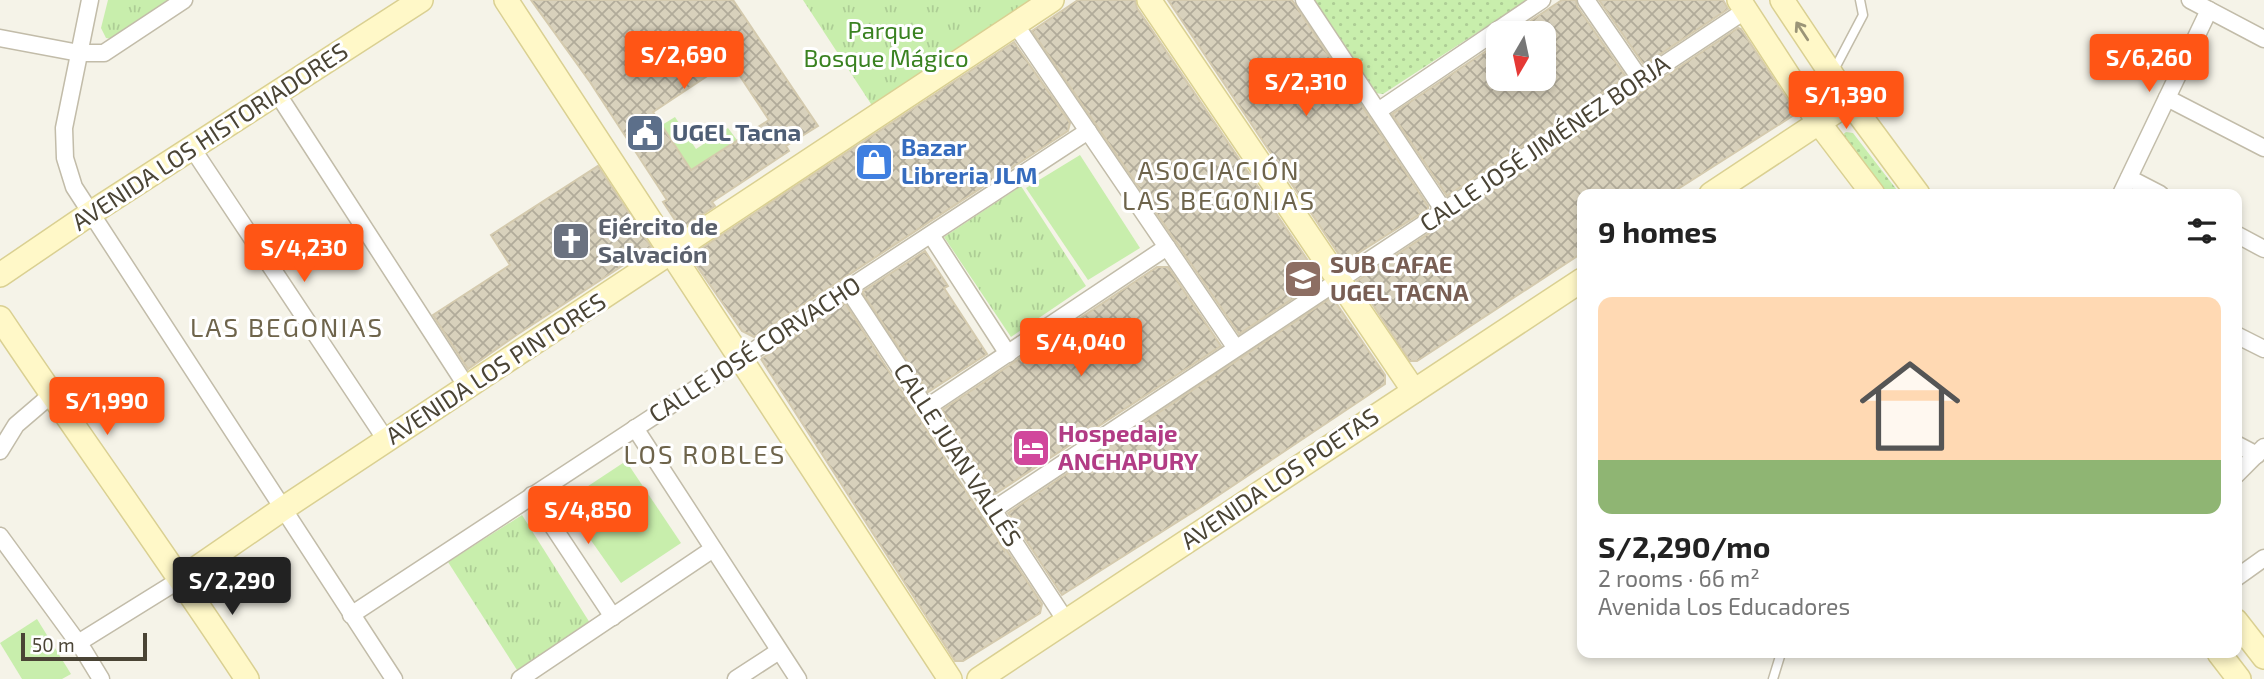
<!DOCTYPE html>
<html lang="en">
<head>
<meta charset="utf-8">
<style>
	body { margin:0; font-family:"Exo 2",sans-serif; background:#f2f2f2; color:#222; height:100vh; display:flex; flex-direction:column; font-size:26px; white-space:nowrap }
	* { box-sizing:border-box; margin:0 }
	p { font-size:23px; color:#767676 }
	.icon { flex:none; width:38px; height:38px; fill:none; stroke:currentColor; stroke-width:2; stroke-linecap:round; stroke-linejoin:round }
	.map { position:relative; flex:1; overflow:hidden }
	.side { position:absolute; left:1577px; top:189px; width:665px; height:469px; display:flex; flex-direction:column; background:#fff; border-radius:14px; box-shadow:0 4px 10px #0003 }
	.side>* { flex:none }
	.needle { width:46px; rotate:189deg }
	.controls { position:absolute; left:1486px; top:21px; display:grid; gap:14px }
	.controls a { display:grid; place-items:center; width:70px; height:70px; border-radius:14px; background:#fff; box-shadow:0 4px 10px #0003; font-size:35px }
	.scale { position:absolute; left:21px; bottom:18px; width:126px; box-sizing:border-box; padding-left:7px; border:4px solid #4a4435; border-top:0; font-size:19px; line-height:24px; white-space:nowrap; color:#4a4435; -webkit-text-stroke:5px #fff; paint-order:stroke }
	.price { position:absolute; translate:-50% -60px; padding:0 16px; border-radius:7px; background:#ff5515; color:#fff; font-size:23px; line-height:46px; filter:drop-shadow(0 2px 4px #0008) }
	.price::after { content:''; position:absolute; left:50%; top:42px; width:21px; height:16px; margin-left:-10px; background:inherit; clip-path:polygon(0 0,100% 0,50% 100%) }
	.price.active { background:#222; color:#fff }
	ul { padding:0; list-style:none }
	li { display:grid; align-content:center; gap:14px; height:371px; padding:0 21px }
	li+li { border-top:2px solid #e0e0e0 }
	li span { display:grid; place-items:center; height:217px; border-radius:14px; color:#555 }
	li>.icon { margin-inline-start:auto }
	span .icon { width:126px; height:126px; fill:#fffc; stroke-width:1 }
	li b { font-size:30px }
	h2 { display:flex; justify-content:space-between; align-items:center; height:84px; padding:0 21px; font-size:30px }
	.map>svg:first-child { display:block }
</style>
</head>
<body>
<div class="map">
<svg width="2264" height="679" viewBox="0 0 2264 679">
	<defs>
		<pattern id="grass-dots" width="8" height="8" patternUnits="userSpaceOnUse" patternTransform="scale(1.75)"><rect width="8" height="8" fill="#c8eeac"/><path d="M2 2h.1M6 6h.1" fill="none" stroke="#adcd95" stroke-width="1.8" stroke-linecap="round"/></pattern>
		<pattern id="park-tufts" width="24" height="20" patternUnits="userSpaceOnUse" patternTransform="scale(1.75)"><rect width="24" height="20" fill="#c8eeac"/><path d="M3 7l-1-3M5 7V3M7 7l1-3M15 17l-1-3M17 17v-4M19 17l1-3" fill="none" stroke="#adcd95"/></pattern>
		<pattern id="building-cross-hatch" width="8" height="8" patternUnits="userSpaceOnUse" patternTransform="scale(1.75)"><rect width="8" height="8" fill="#d8d1bc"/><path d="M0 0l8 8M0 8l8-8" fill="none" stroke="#b1ab9a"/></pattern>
	</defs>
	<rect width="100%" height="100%" fill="#f5f3e8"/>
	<g fill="url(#grass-dots)">
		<polygon points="1312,0 1527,0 1383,94 1374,93"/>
		<polygon points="1846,132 1853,133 1900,194 1878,194 1840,137"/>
	</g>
	<g fill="url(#park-tufts)">
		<polygon points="108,0 179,0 117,40 106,38 101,28"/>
		<polygon points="803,0 1037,0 873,107"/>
		<polygon points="1021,186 1086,286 1011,337 944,237"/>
		<polygon points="522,515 590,623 517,670 448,562"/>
	</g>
	<g fill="#c8eeac">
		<polygon points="675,117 696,149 728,128 737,140 691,170 662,125"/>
		<polygon points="1080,155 1140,248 1088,280 1026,188"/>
		<polygon points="626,461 681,543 621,583 564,502"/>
		<polygon points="37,619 71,674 62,679 22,679 0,643"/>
	</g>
	<g fill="url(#building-cross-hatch)" stroke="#d4caae" stroke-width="2" fill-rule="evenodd">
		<path d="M531,0H733L818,126L786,146L789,151L712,202L715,206L681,229L663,202L667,200L590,82ZM730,61L769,120L691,170L653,112Z"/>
		<polygon points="1078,0 1135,0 1137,8 1321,280 1239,334 1032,31"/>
		<polygon points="1168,0 1292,0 1428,206 1428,209 1344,262"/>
		<polygon points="1562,0 1576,0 1577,6 1626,77 1447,196 1392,114 1498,43 1498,79 1544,79 1544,33 1512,33"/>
		<polygon points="1599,0 1723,0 1728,9 1644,65"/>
		<polygon points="1738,28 1741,29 1794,110 1794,115 1670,194 1582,194 1582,253 1417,361 1410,361 1357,281"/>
		<polygon points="1014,42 1070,123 1068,131 754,337 742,331 690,256"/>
		<polygon points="598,166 651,247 515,336 468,369 433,315 510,265 491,235"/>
		<polygon points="925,251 948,286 944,288 987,354 928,392 862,292"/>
		<polygon points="1157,267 1168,267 1221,346 995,494 942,410"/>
		<polygon points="1332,297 1385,375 1385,384 1204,505 1062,595 1008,513"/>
		<polygon points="845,303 1004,550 1004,546 1042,604 1040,613 963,661 955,661 761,359"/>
	</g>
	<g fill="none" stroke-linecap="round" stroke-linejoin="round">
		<defs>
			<g id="lane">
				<polyline points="1833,72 1863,15 1860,0"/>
				<polyline points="1773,679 1781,653"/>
			</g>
			<g id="street">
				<polyline points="90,0 64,128 65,158 74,187 394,679"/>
				<polyline points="1304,0 1444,211"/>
				<polyline points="1586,0 1641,80"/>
				<polyline points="2190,0 2264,39"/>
				<polyline points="1015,24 1235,347"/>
				<polyline points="0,38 79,53 104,53 184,0"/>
				<polyline points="277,93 467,387"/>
				<polyline points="2167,98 2264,148"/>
				<polyline points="1378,111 1542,0"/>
				<polyline points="192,148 386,440"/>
				<polyline points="2129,178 2160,194"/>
				<polyline points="2121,194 2209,10"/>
				<polyline points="2236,234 2264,249"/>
				<polyline points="931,235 1008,354"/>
				<polyline points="848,289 1066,621"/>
				<polyline points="2236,335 2264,349"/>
				<polyline points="926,408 1167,247"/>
				<polyline points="635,428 798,679"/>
				<polyline points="2236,444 2257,455"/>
				<polyline points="0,451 16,425 51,395"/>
				<polyline points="2236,475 2264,447"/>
				<polyline points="532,495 613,617"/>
				<polyline points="993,510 1746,10"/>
				<polyline points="0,536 84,651 101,679"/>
				<polyline points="2236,578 2264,558"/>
				<polyline points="351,615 1088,131"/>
				<polyline points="78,643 181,579"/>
				<polyline points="520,679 713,549"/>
				<polyline points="736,679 779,651"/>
			</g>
			<g id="secondary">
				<polyline points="506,0 950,679"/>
				<polyline points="1149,0 1414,391"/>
				<polyline points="1739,0 1819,123 1873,194"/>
				<polyline points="1782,0 1850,102 1918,194"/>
				<polyline points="1711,194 1850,102"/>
				<polyline points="0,275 91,213 421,0"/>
				<path d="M0,318C81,439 167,557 247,679"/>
				<polyline points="181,579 284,508 1052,0"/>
				<polyline points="2236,621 2264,657"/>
				<polyline points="2219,653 2239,679"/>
				<polyline points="979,679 1582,280"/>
			</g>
		</defs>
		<use href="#lane" stroke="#c2bca9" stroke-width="11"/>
		<use href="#street" stroke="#c2bca9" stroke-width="19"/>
		<use href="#secondary" stroke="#dad092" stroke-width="26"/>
		<use href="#lane" stroke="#fff" stroke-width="8"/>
		<use href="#street" stroke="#fff" stroke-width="16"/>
		<use href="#secondary" stroke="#fff8c8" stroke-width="23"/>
	</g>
	<defs><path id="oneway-shaft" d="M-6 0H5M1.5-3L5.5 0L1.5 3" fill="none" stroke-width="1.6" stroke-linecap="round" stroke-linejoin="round" transform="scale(1.75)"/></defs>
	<use stroke="#9b9577" href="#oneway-shaft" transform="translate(1802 31) rotate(-123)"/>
	<defs>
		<symbol id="civic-square" viewBox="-11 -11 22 22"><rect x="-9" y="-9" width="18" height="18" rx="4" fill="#5c6f8a" stroke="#fff"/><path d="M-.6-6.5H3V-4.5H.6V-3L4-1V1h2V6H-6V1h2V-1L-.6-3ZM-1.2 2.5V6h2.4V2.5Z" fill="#fff"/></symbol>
		<symbol id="shop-square" viewBox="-11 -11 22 22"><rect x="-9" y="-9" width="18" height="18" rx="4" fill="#3f7fe0" stroke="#fff"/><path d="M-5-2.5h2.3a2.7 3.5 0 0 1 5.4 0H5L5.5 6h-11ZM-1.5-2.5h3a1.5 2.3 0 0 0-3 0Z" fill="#fff"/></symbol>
		<symbol id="church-square" viewBox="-11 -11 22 22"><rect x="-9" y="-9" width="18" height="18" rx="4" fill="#6b7280" stroke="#fff"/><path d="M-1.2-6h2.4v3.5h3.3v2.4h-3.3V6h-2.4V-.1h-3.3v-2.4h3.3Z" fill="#fff"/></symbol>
		<symbol id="university-square" viewBox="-11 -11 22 22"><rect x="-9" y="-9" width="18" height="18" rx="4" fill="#8d6e63" stroke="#fff"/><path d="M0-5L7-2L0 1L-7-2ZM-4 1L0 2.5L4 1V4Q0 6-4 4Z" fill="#fff"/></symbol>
		<symbol id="hotel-square" viewBox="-11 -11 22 22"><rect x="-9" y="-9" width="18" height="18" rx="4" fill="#d1479c" stroke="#fff"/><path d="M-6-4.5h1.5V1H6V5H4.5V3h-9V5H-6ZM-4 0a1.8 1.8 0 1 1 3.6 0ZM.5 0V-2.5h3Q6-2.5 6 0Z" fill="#fff"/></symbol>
	</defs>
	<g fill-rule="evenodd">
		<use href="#civic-square" x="623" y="111" width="44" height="44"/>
		<use href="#shop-square" x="852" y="140" width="44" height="44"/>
		<use href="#church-square" x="549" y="219" width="44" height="44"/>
		<use href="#university-square" x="1281" y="257" width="44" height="44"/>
		<use href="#hotel-square" x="1009" y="426" width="44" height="44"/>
	</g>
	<g text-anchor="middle" stroke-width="6" stroke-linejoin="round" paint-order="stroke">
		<g font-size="24" fill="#3a8221" stroke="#fff">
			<text x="886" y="39">Parque<tspan x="886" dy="28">Bosque Mágico</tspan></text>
		</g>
		<g font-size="24" font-weight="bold" fill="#4e5e75" stroke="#fff" text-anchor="start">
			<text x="672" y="141">UGEL Tacna</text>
		</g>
		<g font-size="24" fill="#4a4435" stroke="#fff">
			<text transform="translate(210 137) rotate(-33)" y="8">AVENIDA LOS HISTORIADORES</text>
			<text transform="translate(1545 144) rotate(-34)" y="8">CALLE JOSÉ JIMÉNEZ BORJA</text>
			<text transform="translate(755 350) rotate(-33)" y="8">CALLE JOSÉ CORVACHO</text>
			<text transform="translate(496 369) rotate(-33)" y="8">AVENIDA LOS PINTORES</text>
			<text transform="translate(957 455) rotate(57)" y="8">CALLE JUAN VALLÉS</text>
			<text transform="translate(1280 479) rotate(-34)" y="8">AVENIDA LOS POETAS</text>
		</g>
		<g font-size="24" font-weight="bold" fill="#366cbe" stroke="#fff" text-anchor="start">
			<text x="901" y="156">Bazar<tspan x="901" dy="28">Libreria JLM</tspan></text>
		</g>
		<g font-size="24" font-weight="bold" fill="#5b616d" stroke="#fff" text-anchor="start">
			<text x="598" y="235">Ejército de<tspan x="598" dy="28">Salvación</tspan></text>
		</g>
		<g font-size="24" font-weight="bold" fill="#785e54" stroke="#fff" text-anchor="start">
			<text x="1330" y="273">SUB CAFAE<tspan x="1330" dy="28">UGEL TACNA</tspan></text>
		</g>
		<g font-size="24" font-weight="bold" fill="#b23c85" stroke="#fff" text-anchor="start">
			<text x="1058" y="442">Hospedaje<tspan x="1058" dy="28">ANCHAPURY</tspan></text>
		</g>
		<g font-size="26" letter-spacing="2" fill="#6e644b" stroke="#fff">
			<text x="1219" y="180">ASOCIACIÓN<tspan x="1219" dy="30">LAS BEGONIAS</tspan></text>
			<text x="287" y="337">LAS BEGONIAS</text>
			<text x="705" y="464">LOS ROBLES</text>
		</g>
	</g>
</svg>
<div class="controls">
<a><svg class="needle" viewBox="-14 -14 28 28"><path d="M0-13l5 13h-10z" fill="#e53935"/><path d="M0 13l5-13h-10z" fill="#767676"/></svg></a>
</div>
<div class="scale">50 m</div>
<b class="price" style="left:684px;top:91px">S/2,690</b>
<b class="price" style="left:2149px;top:94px">S/6,260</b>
<b class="price" style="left:1306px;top:118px">S/2,310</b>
<b class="price" style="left:1846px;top:131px">S/1,390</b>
<b class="price" style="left:304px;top:284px">S/4,230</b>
<b class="price" style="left:1081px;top:378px">S/4,040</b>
<b class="price" style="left:107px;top:437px">S/1,990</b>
<b class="price" style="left:588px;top:546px">S/4,850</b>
<b class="price active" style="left:232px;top:617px">S/2,290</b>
<section class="side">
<h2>9 homes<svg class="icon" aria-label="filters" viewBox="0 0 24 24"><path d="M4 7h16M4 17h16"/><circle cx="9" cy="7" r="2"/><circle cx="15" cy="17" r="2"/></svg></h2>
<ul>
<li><span style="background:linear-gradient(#ffd9b3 75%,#8fb573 0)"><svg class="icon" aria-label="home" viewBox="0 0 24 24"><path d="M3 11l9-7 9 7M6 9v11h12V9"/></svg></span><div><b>S/2,290/mo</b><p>2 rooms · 66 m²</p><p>Avenida Los Educadores</p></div></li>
</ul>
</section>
</div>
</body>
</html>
